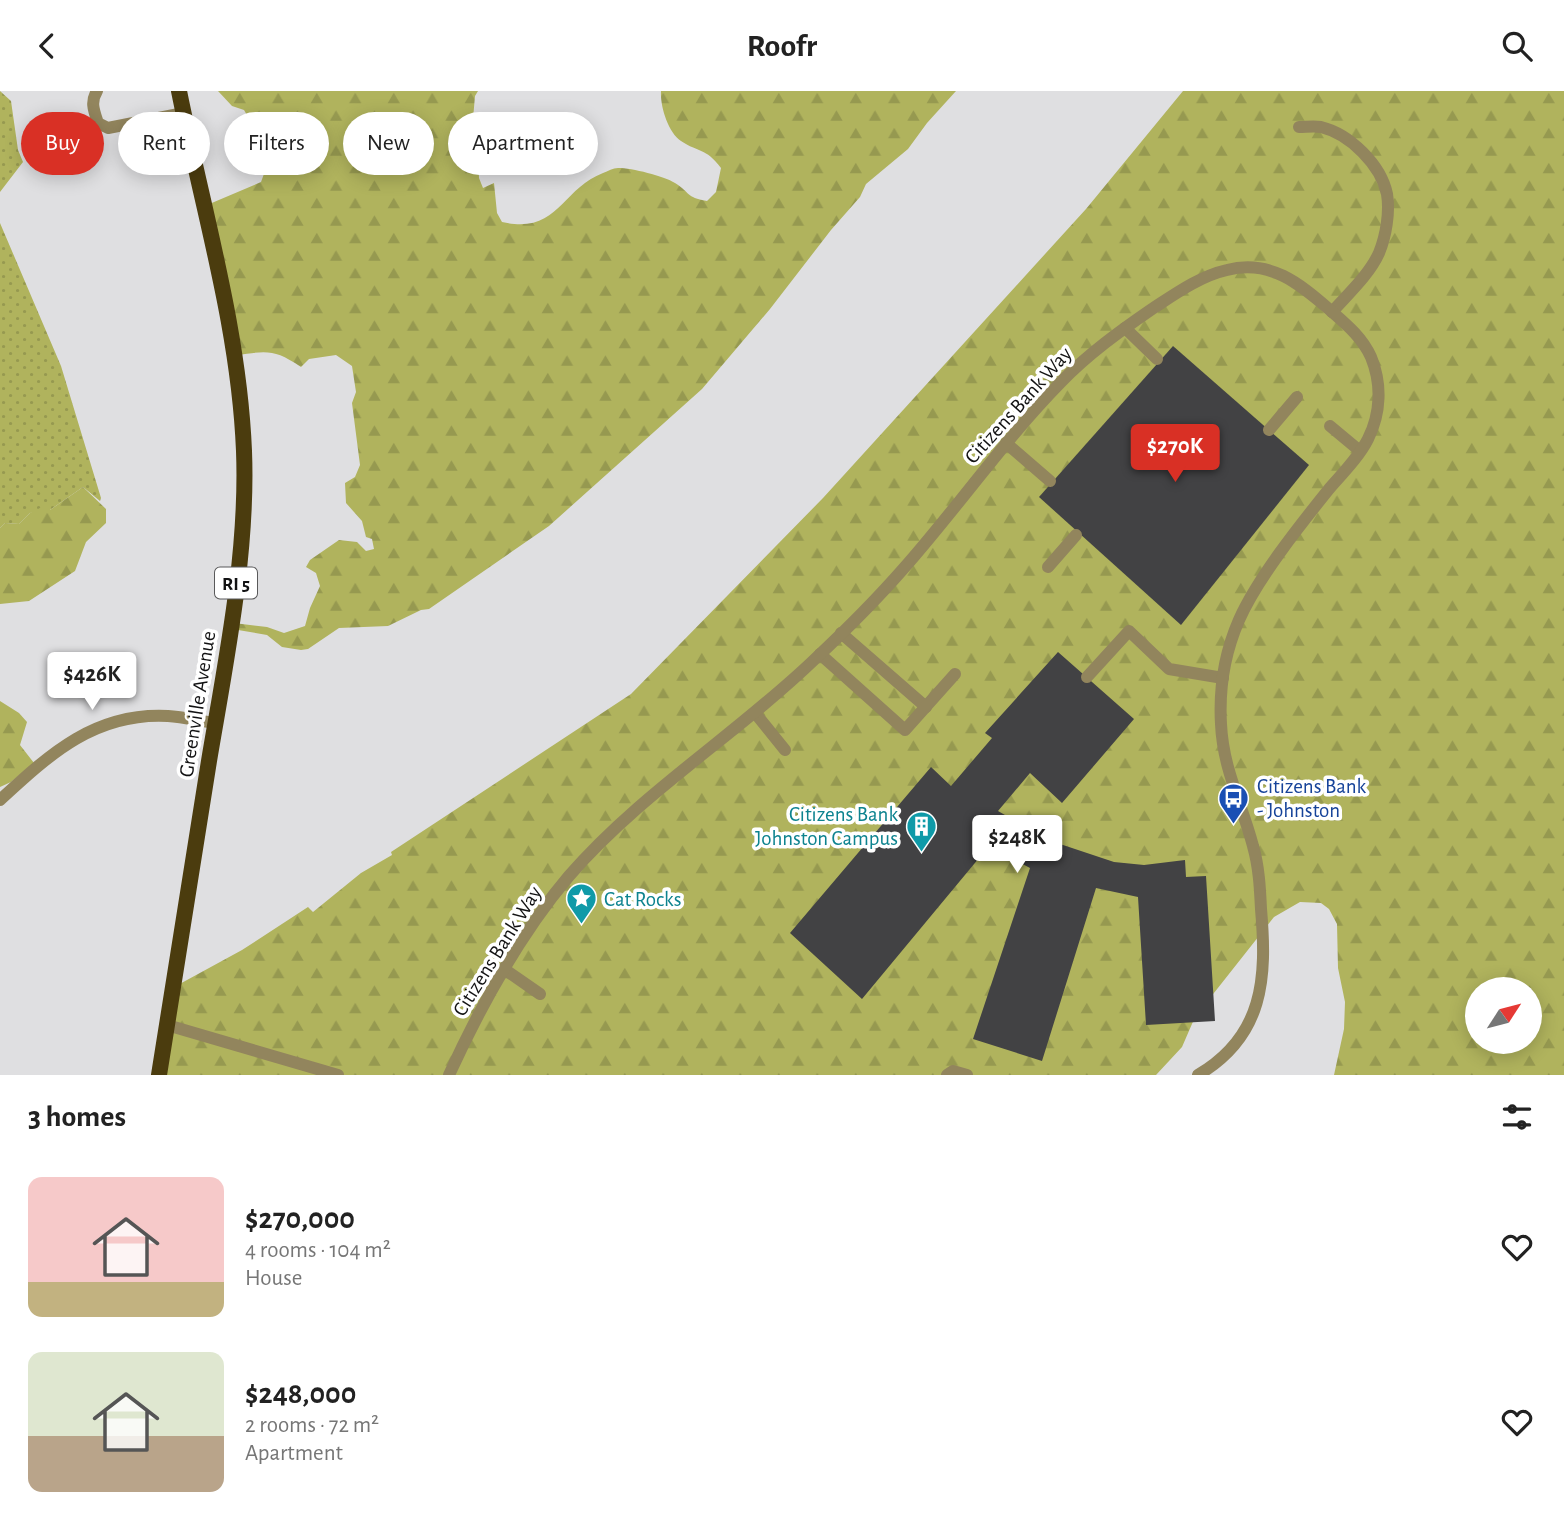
<!DOCTYPE html>
<html lang="en">
<head>
<meta charset="utf-8">
<style>
	body { margin:0; font-family:"Alegreya Sans",sans-serif; background:#f6f6f6; color:#222; height:100vh; display:flex; flex-direction:column; font-size:26px; white-space:nowrap }
	* { box-sizing:border-box; margin:0 }
	p { font-size:23px; color:#767676 }
	.icon { flex:none; width:38px; height:38px; fill:none; stroke:currentColor; stroke-width:2; stroke-linecap:round; stroke-linejoin:round }
	.map { position:relative; height:984px; overflow:hidden }
	.details { display:flex; flex-direction:column; background:#fff; flex:1 }
	.details>* { flex:none }
	.banner { position:absolute; left:21px; top:21px; width:700px; height:63px; display:flex; gap:14px }
	.needle { width:46px; rotate:54deg }
	.fabs { position:absolute; left:1465px; top:886px; display:grid; gap:14px }
	.fabs a { display:grid; place-items:center; width:77px; height:77px; border-radius:50%; background:#fff; box-shadow:0 4px 18px #0003; font-size:35px }
	.price { position:absolute; translate:-50% -60px; padding:0 16px; border-radius:7px; background:#fff; color:#222; font-size:23px; line-height:46px; filter:drop-shadow(0 2px 4px #0008) }
	.price::after { content:''; position:absolute; left:50%; top:42px; width:21px; height:16px; margin-left:-10px; background:inherit; clip-path:polygon(0 0,100% 0,50% 100%) }
	.price.selected { background:#d93025; color:#fff }
	ul { padding:0; list-style:none }
	li { display:flex; align-items:center; gap:21px; height:175px; padding:0 28px }
	li span { display:grid; place-items:center; flex:none; width:196px; height:140px; border-radius:14px; color:#555 }
	li>.icon { margin-inline-start:auto }
	span .icon { width:84px; height:84px; fill:#fffc; stroke-width:1 }
	li b { font-size:30px }
	h2 { display:flex; justify-content:space-between; align-items:center; height:84px; padding:0 28px; font-size:30px }
	.tag { padding:0 24px; border-radius:32px; background:#fff; box-shadow:0 4px 18px #0003; font-size:24px; line-height:63px }
	.tag.selected { background:#d93025; color:#fff }
	header { display:flex; justify-content:space-between; align-items:center; height:91px; padding:0 28px; background:#fff; font-size:32px; font-weight:600 }
	.map>svg:first-child { display:block }
</style>
</head>
<body>
<header><svg class="icon" aria-label="back" viewBox="0 0 24 24"><path d="M15 5l-7 7 7 7"/></svg>Roofr<svg class="icon" aria-label="search" viewBox="0 0 24 24"><circle cx="10" cy="10" r="6"/><path d="M15 15l6 6"/></svg></header>
<div class="map">
<svg width="1564" height="984" viewBox="0 0 1564 984">
	<defs>
		<pattern id="grass-dots" width="8" height="8" patternUnits="userSpaceOnUse" patternTransform="scale(1.75)"><rect width="8" height="8" fill="#b0b35d"/><path d="M2 2h.1M6 6h.1" fill="none" stroke="#969950" stroke-width="1.8" stroke-linecap="round"/></pattern>
		<pattern id="forest-firs" width="22" height="20" patternUnits="userSpaceOnUse" patternTransform="scale(1.75)"><rect width="22" height="20" fill="#b0b35d"/><path d="M5 1l3.5 6h-7zM16 11l3.5 6h-7z" fill="#969950"/></pattern>
	</defs>
	<rect width="100%" height="100%" fill="#dfdfe1"/>
	<g fill="url(#grass-dots)">
		<polygon points="0,0 11,10 18,59 23,71 0,101"/>
		<polygon points="0,132 61,275 101,407 100,410 83,396 50,419 30,422 19,433 5,432 0,437"/>
	</g>
	<g fill="url(#forest-firs)" fill-rule="evenodd">
		<path d="M218,0H478L475,5L473,28L477,41L479,87L483,97L494,92L497,122L502,131C558,144 561,98 603,82C608,80 613,77 618,77C632,77 664,85 675,92C691,102 685,106 707,110L716,101L721,77C705,56 699,62 681,50C668,41 660,15 661,0H956L927,32L908,58L866,93L860,106L831,139L770,218L702,298L549,435L429,518L421,519L388,535L339,537L308,558L301,559L282,556L267,544L232,538L234,532L267,536L284,542L305,535L310,517L320,495L316,482L306,476L310,469L339,449L357,451L366,460L374,458L372,448L366,446L362,430L346,412L345,392L355,386L360,374L352,312L356,301L352,275L336,264L309,268L301,276C274,258 268,260 236,264L207,114L261,91L268,72L265,55L244,19L232,15Z"/>
		<path d="M1183,0H1564V984H1334L1344,938L1345,911L1338,877L1337,833L1329,818L1321,812L1300,811L1274,826L1195,926L1182,956L1156,984H160L176,895L242,859L308,816L313,821L361,782L392,764L391,761L631,603L823,407L1086,118ZM1477,898H1530V950H1477Z"/>
		<polygon points="83,396 106,418 106,432 86,451 75,480 29,510 0,513 0,437 5,432 19,433 30,422 42,416 50,419"/>
		<polygon points="0,610 19,622 27,631 20,654 34,672 11,691 0,696"/>
	</g>
	<g fill="#424244">
		<polygon points="1173,255 1309,374 1181,534 1039,406"/>
		<polygon points="1058,561 1134,628 1062,712 1030,682 998,720 1048,749 1114,771 1144,774 1185,769 1186,786 1206,785 1215,930 1146,934 1138,806 1096,797 1042,970 973,948 1030,777 989,755 862,908 790,842 931,676 951,695 992,647 985,642"/>
	</g>
	<g fill="none" stroke-linecap="round" stroke-linejoin="round">
		<g stroke="#92855d" stroke-width="12">
			<path d="M97,0C90,11 94,20 98,32L108,37L184,22"/>
			<path d="M1299,36C1306,36 1314,35 1321,36C1350,43 1381,74 1387,103C1390,121 1386,145 1379,162C1369,184 1348,203 1332,221"/>
			<polyline points="1125,237 1157,268"/>
			<polyline points="1330,335 1360,360"/>
			<polyline points="1269,339 1297,306"/>
			<polyline points="1006,352 1050,390"/>
			<polyline points="1048,476 1076,444"/>
			<polyline points="841,542 926,616"/>
			<polyline points="820,563 905,639 955,583"/>
			<polyline points="1087,586 1129,540 1169,578 1223,587"/>
			<polyline points="756,623 785,659"/>
			<path d="M0,709C50,663 95,621 168,625C183,626 200,630 215,632"/>
			<polyline points="504,878 540,903"/>
			<polyline points="167,934 338,984"/>
			<path d="M449,984C481,914 519,844 569,785C641,702 736,644 815,568C846,539 876,509 904,477C958,416 1004,349 1061,291C1088,263 1120,240 1152,218C1175,203 1200,185 1227,179C1270,168 1299,192 1330,219C1346,233 1362,246 1371,266C1382,293 1381,322 1368,348C1359,366 1342,383 1329,398C1300,434 1257,488 1239,529C1225,561 1219,598 1221,633C1223,678 1242,713 1253,755C1259,776 1260,797 1261,818C1267,887 1264,945 1198,984"/>
			<polyline points="947,984 953,980 967,984"/>
		</g>
		<path stroke="#4b3c0e" stroke-width="16" d="M159,984C176,879 192,775 209,670C226,569 248,462 244,360C239,237 203,120 179,0"/>
	</g>
	<defs>
		<symbol id="bus-pin" viewBox="-11 -11 22 30"><path d="M0 17L-7.5 6A9.5 9.5 0 1 1 7.5 6Z" fill="#1a4fb4" stroke="#fff"/><path d="M-5-6H5V4H4V6H2V4H-2V6H-4V4H-5ZM-3.5-4V0h7V-4ZM-3.5 1.2v1.5H-2V1.2ZM2 1.2v1.5H3.5V1.2Z" fill="#fff"/></symbol>
		<symbol id="building-pin" viewBox="-11 -11 22 30"><path d="M0 17L-7.5 6A9.5 9.5 0 1 1 7.5 6Z" fill="#0f9aa8" stroke="#fff"/><path d="M-4-6H4V6H1V3H-1V6H-4ZM-2.5-4.3h1.7v1.8h-1.7ZM.8-4.3h1.7v1.8H.8ZM-2.5-1h1.7V.8h-1.7ZM.8-1h1.7V.8H.8Z" fill="#fff"/></symbol>
		<symbol id="sight-pin" viewBox="-11 -11 22 30"><path d="M0 17L-7.5 6A9.5 9.5 0 1 1 7.5 6Z" fill="#0f9aa8" stroke="#fff"/><path d="M0-6L1.8-2.2L6-1.7L2.9 1.2L3.7 5.4L0 3.3L-3.7 5.4L-2.9 1.2L-6-1.7L-1.8-2.2Z" fill="#fff"/></symbol>
	</defs>
	<g fill-rule="evenodd">
		<use href="#bus-pin" x="1216" y="690" width="35" height="47"/>
		<use href="#building-pin" x="904" y="718" width="35" height="47"/>
		<use href="#sight-pin" x="564" y="790" width="35" height="47"/>
	</g>
	<g text-anchor="middle" stroke-width="7" stroke-linejoin="round" paint-order="stroke">
		<rect fill="#fff" stroke="#59595a" stroke-width="2" x="215" y="476.5" width="42" height="31" rx="5"/>
		<g font-size="19" font-weight="bold" fill="#121213">
			<text x="236" y="499">RI 5</text>
		</g>
		<g font-size="21" fill="#121213" stroke="#fff">
			<text transform="translate(1018 314) rotate(-48)" y="7">Citizens Bank Way</text>
			<text transform="translate(197 613) rotate(-81)" y="7">Greenville Avenue</text>
			<text transform="translate(497 860) rotate(-58)" y="7">Citizens Bank Way</text>
		</g>
		<g font-size="21" fill="#164399" stroke="#fff" text-anchor="start">
			<text x="1257" y="702">Citizens Bank<tspan x="1257" dy="24">- Johnston</tspan></text>
		</g>
		<g font-size="21" fill="#0d838f" stroke="#fff" text-anchor="end">
			<text x="898" y="730">Citizens Bank<tspan x="898" dy="24">Johnston Campus</tspan></text>
			<text x="604" y="815" text-anchor="start">Cat Rocks</text>
		</g>
	</g>
</svg>
<div class="fabs">
<a><svg class="needle" viewBox="-14 -14 28 28"><path d="M0-13l5 13h-10z" fill="#e53935"/><path d="M0 13l5-13h-10z" fill="#767676"/></svg></a>
</div>
<b class="price selected" style="left:1175px;top:393px">$270K</b>
<b class="price" style="left:92px;top:621px">$426K</b>
<b class="price" style="left:1017px;top:784px">$248K</b>
<div class="banner">
<a class="tag selected">Buy</a>
<a class="tag">Rent</a>
<a class="tag">Filters</a>
<a class="tag">New</a>
<a class="tag">Apartment</a>
</div>
</div>
<section class="details">
<h2>3 homes<svg class="icon" aria-label="filters" viewBox="0 0 24 24"><path d="M4 7h16M4 17h16"/><circle cx="9" cy="7" r="2"/><circle cx="15" cy="17" r="2"/></svg></h2>
<ul>
<li><span style="background:linear-gradient(#f6c9c9 75%,#c2b280 0)"><svg class="icon" aria-label="home" viewBox="0 0 24 24"><path d="M3 11l9-7 9 7M6 9v11h12V9"/></svg></span><div><b>$270,000</b><p>4 rooms · 104 m²</p><p>House</p></div><svg class="icon" aria-label="heart" viewBox="0 0 24 24"><path d="M12 20l-8-8c-3-5 5-10 8-4 3-6 11-1 8 4z"/></svg></li>
<li><span style="background:linear-gradient(#dfe7d0 60%,#b9a48a 0)"><svg class="icon" aria-label="home" viewBox="0 0 24 24"><path d="M3 11l9-7 9 7M6 9v11h12V9"/></svg></span><div><b>$248,000</b><p>2 rooms · 72 m²</p><p>Apartment</p></div><svg class="icon" aria-label="heart" viewBox="0 0 24 24"><path d="M12 20l-8-8c-3-5 5-10 8-4 3-6 11-1 8 4z"/></svg></li>
</ul>
</section>
</body>
</html>
